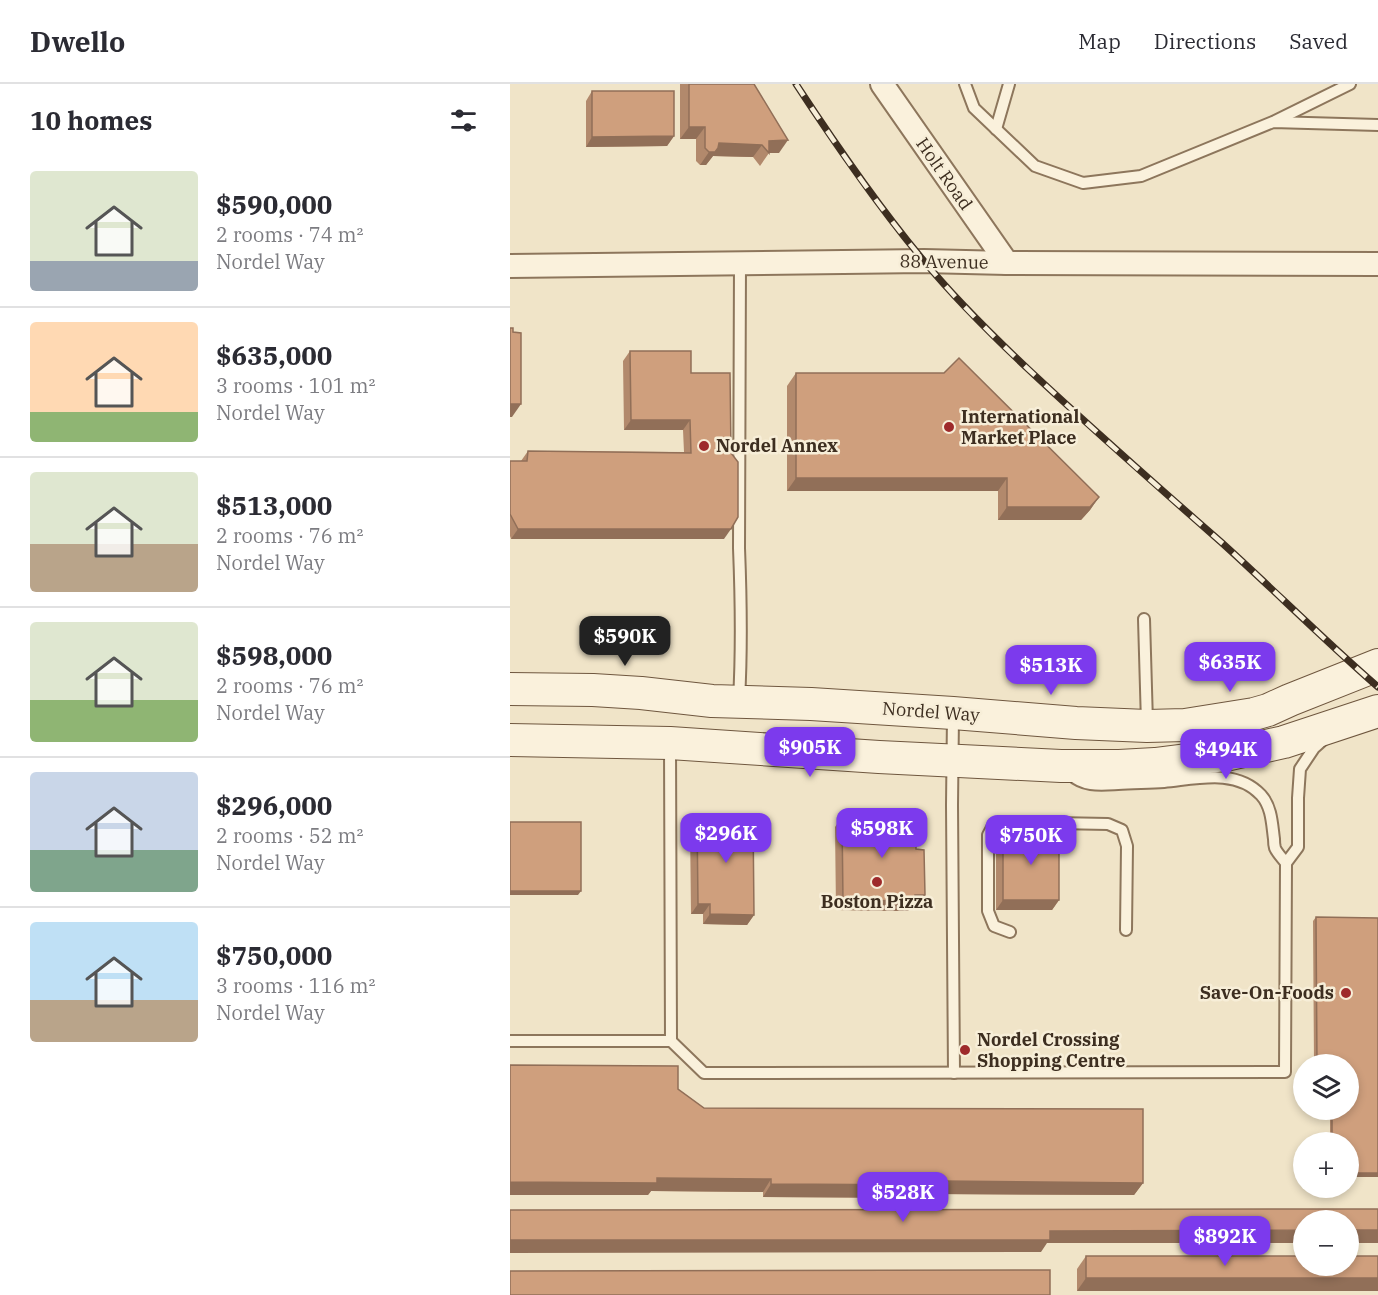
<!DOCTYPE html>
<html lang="en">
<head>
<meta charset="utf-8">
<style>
	body { margin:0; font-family:"IBM Plex Serif",serif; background:#f7f7f7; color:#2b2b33; height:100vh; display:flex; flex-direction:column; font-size:22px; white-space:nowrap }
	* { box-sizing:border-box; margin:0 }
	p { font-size:20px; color:#7c7c81 }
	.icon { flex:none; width:33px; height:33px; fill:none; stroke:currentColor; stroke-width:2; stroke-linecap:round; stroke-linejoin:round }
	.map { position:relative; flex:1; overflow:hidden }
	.panel { display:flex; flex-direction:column; background:#fff; width:510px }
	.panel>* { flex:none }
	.buttons { position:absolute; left:783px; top:970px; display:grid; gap:12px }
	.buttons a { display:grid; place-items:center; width:66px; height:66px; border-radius:50%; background:#fff; box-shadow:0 3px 9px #0003; font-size:30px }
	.price { position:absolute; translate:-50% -51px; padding:0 14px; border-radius:12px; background:#7c3aed; color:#fff; font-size:20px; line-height:39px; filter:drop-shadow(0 2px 3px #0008) }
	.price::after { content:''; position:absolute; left:50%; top:36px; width:18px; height:14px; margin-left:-9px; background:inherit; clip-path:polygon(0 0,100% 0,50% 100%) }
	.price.on { background:#222; color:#fff }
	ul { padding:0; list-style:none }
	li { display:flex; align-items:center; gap:18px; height:150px; padding:0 30px }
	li+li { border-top:2px solid #e1e1e2 }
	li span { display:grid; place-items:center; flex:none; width:168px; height:120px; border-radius:6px; color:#555 }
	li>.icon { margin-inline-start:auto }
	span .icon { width:72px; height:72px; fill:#fffc; stroke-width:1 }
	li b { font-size:26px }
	h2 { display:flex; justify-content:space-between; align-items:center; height:72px; padding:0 30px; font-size:26px }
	header { display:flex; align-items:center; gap:36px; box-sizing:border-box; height:84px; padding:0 30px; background:#fff; border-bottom:2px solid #e1e1e2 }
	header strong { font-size:28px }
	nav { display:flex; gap:33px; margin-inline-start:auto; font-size:21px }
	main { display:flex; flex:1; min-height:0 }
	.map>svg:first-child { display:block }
</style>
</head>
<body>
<header>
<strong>Dwello</strong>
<nav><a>Map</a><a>Directions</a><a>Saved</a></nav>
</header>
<main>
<section class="panel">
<h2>10 homes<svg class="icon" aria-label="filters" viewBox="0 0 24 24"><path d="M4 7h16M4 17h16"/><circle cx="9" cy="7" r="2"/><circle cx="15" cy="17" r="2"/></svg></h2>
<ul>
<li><span style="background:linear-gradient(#dfe7d0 75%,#9aa5b1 0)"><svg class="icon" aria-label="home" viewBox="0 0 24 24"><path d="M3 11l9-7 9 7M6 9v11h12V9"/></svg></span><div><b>$590,000</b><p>2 rooms · 74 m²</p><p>Nordel Way</p></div></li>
<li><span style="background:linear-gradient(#ffd9b3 75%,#8fb573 0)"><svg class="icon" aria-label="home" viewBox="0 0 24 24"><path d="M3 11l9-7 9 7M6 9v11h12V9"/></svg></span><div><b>$635,000</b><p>3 rooms · 101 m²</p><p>Nordel Way</p></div></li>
<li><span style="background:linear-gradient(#dfe7d0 60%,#b9a48a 0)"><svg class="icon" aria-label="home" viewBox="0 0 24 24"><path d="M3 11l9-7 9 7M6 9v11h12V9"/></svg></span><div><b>$513,000</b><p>2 rooms · 76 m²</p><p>Nordel Way</p></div></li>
<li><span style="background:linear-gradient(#dfe7d0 65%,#8fb573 0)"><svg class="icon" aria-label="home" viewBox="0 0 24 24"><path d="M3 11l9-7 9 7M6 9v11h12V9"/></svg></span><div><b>$598,000</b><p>2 rooms · 76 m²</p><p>Nordel Way</p></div></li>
<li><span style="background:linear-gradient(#c9d6e8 65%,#7fa58c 0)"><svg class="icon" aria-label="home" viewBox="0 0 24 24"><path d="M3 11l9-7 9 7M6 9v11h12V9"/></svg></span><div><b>$296,000</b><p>2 rooms · 52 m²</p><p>Nordel Way</p></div></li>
<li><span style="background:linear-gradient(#bfe0f5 65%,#b9a48a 0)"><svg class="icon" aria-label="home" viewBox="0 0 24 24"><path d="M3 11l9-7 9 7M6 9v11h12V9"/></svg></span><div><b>$750,000</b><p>3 rooms · 116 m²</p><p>Nordel Way</p></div></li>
</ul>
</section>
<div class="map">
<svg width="868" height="1211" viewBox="0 0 868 1211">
	<rect width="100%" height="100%" fill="#f0e4c8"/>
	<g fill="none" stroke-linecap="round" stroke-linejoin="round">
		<defs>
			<g id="service">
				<polyline points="455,0 464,24 525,82 573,99 631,92 763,38 868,41"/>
				<polyline points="765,37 840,0"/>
				<polyline points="486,45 499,0"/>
				<polyline points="634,535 637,639"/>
				<path d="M229,615C232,564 231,514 229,464L230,179"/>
				<polyline points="443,632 442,721 444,989"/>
				<polyline points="160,660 161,957"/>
				<path d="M560,690C574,703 590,701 608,700C623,699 639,699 654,698C686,695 726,684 751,711C762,723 762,741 764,755C764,758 764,761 765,764C767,769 773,775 776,779"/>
				<polyline points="500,848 484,842 478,827 478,751 484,740 496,738 598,740 612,746 617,762 616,846"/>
				<polyline points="0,957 161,957 194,989 775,988 776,779 788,763 788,714 790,685 804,664 813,656"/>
			</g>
			<g id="minor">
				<polyline points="372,0 497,179"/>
				<polyline points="0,182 414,177 497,179 868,180"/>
			</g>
			<g id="secondary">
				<polyline points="0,605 83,606 131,609 202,617 301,620 443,629 566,639 637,642 675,641 744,630 758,626 780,616 868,581"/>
				<polyline points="0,656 160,659 369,673 551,682 609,682 645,680 716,671 774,658 868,627"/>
			</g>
		</defs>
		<use href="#service" stroke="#8d765c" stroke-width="14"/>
		<use href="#minor" stroke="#8d765c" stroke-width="26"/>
		<use href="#secondary" stroke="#6f573f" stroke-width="34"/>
		<use href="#service" stroke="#faf1dc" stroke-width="10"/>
		<use href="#minor" stroke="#faf1dc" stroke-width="22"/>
		<use href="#secondary" stroke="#faf1dc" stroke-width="32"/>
		<defs>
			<path id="rail" d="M286,0C326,61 367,121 414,177C446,216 482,251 518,285C581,344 646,401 711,458C764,506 814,556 868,603"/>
		</defs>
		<use href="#rail" stroke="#3d2e20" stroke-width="7"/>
		<use href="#rail" stroke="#f7eed8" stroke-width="4.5" stroke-dasharray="14" stroke-linecap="butt"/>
	</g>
	<g fill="#b2896c">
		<polygon points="170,0 244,0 269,69 259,69 250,82 243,73 203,72 196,81 190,81 186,77 186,55 170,55"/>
		<polygon points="82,7 164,52 157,62 76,63 76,17"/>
		<polygon points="120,267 181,289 214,455 1,455 0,452 0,377 11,377 18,367 174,368 173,346 114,346 113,277"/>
		<polygon points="286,289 589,413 580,426 571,436 488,436 488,407 277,407 277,302"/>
		<polygon points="187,732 244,831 237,841 193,840 193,830 181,830 180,741"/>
		<polygon points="332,733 406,765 415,811 408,820 402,821 398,827 326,826 325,743"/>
		<polygon points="493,748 549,816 542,826 486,826 486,758"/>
		<polygon points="806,833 868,834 868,1093 838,1093 838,1059 820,1059 820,1026 838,1026 838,981 804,981 803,837"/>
		<polygon points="168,1005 194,1024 633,1099 624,1111 424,1110 422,1114 253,1113 253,1108 141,1107 138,1111"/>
		<polygon points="576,1172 794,1172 567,1207 567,1185"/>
	</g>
	<g fill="#916f58">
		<polygon points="179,43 195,43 186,55 170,55"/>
		<polygon points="164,52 157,62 76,63 82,53"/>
		<polygon points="278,56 269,69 259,69 259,57"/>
		<polygon points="209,59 252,61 243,73 203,72 196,81 190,81 199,68"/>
		<polygon points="0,320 11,320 2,333 0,333"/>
		<polygon points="121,336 180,336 173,346 114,346"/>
		<polygon points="286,394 497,394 488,407 277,407"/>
		<polygon points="589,413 580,426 571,436 488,436 497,423"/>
		<polygon points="8,445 221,445 214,455 1,455"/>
		<polygon points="0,807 71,807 68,811 0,811"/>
		<polygon points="415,811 408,820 402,821 398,827 326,826 333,816"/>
		<polygon points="493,816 549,816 542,826 486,826"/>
		<polygon points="188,820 200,820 193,830 181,830"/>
		<polygon points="200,830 244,831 237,841 193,840"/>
		<rect x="838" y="1089" width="30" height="4"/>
		<polygon points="147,1094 261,1095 253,1108 141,1107 138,1111 0,1111 0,1098"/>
		<polygon points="431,1097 633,1099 624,1111 424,1110 422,1114 253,1113 261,1100"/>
		<polygon points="794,1146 794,1159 537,1159 531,1168 0,1169 0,1156 540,1147"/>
		<rect x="838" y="1146" width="30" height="13"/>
		<polygon points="576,1194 868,1194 868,1207 567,1207"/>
	</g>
	<g fill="#cf9f7d" stroke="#916f58" stroke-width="1.5">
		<polygon points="179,0 244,0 278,56 259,57 259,69 252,61 209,59 208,64 205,68 199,68 195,64 195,43 179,43"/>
		<polygon points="82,7 164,7 164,52 82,53"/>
		<polygon points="0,244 3,244 3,248 11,249 11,320 0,320"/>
		<polygon points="120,267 181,267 181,289 220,289 221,369 228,378 228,433 221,445 8,445 0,430 0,377 17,377 18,367 181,369 180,336 121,336"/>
		<polygon points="449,274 589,413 580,423 497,423 497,394 286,394 286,289 434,289"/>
		<polygon points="187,732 243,732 244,831 200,830 200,820 188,820"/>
		<polygon points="332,733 406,733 406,765 414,766 415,811 405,811 405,817 333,816"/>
		<rect x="0" y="738" width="71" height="69"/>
		<rect x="493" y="748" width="56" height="68"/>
		<polygon points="806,833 868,834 868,1089 838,1089 838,1059 822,1059 822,1026 838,1026 838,981 807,981"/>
		<polygon points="0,981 168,982 168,1005 194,1024 633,1025 633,1099 431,1097 431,1101 261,1100 261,1095 147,1094 147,1099 0,1098"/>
		<polygon points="868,1125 868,1146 838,1146 838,1137 794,1137 794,1146 540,1147 540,1156 0,1156 0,1126"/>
		<polygon points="576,1172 794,1172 794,1182 838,1182 838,1172 868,1172 868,1194 576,1194"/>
		<polygon points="540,1186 540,1211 0,1211 0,1187"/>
	</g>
	<g fill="#9e2a2b" stroke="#f7eed8" stroke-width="2">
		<circle cx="439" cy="343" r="6"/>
		<circle cx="194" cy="362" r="6"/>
		<circle cx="367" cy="798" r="6"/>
		<circle cx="836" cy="909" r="6"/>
		<circle cx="455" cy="966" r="6"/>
	</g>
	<g text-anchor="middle" stroke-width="5" stroke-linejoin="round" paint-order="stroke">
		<g font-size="18" fill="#3d2e20" stroke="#f7eed8">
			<text transform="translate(434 90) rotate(55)" y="6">Holt Road</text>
			<text transform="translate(434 178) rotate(1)" y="6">88 Avenue</text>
			<text transform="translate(421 628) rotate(4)" y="6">Nordel Way</text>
		</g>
		<g font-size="18" font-weight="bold" fill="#3d2e20" stroke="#f7eed8" text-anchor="start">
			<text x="451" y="339">International<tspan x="451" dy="21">Market Place</tspan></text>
			<text x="206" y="368">Nordel Annex</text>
			<text x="367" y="824" text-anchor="middle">Boston Pizza</text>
			<text x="824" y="915" text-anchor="end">Save-On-Foods</text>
			<text x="467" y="962">Nordel Crossing<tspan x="467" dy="21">Shopping Centre</tspan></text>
		</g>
	</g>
</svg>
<div class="buttons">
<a><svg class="icon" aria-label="layers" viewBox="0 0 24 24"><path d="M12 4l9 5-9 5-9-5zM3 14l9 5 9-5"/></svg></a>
<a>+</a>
<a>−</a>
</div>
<b class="price on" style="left:115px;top:583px">$590K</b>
<b class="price" style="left:720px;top:609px">$635K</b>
<b class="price" style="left:541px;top:612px">$513K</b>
<b class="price" style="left:300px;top:694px">$905K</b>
<b class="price" style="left:716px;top:696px">$494K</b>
<b class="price" style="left:372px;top:775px">$598K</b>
<b class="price" style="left:216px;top:780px">$296K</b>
<b class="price" style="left:521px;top:782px">$750K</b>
<b class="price" style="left:393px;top:1139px">$528K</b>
<b class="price" style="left:715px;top:1183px">$892K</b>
</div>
</main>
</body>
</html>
